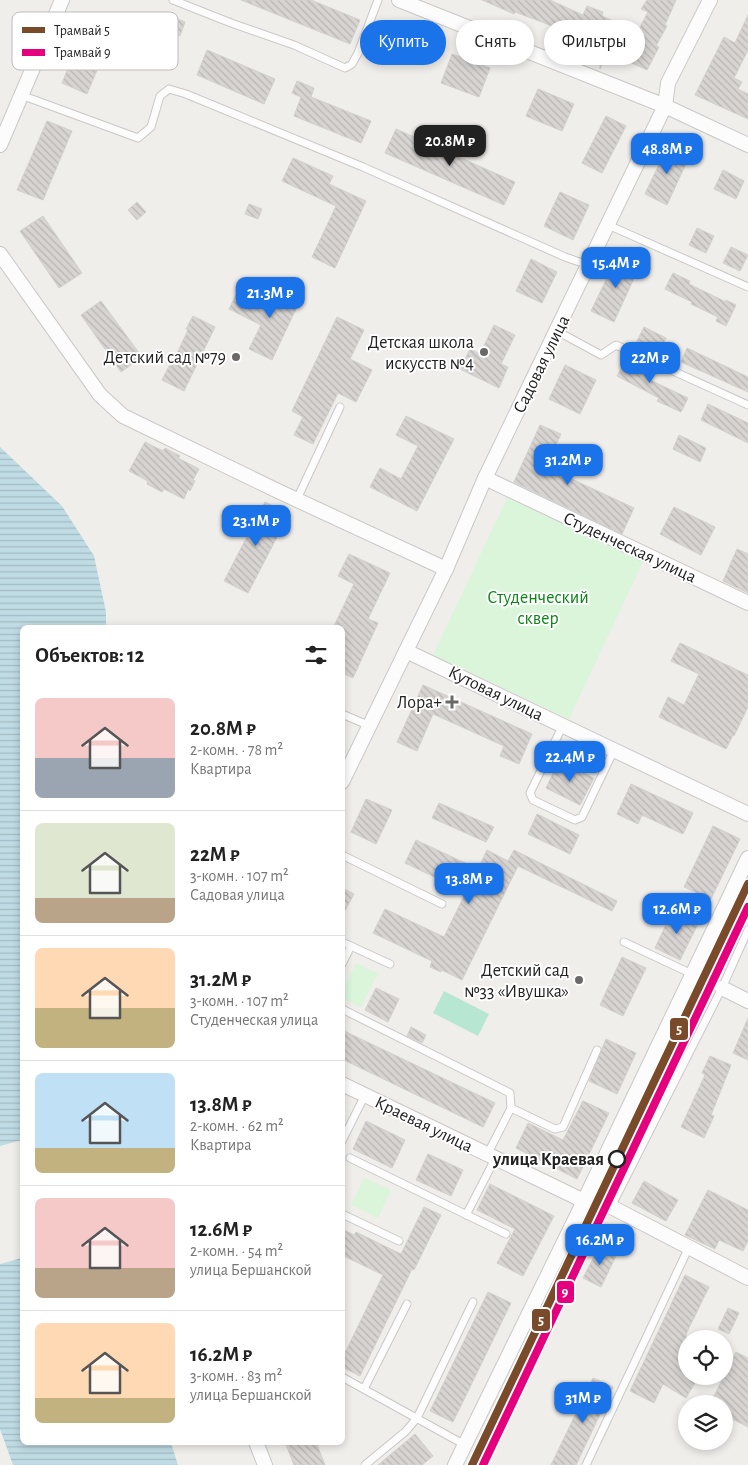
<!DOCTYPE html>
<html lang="ru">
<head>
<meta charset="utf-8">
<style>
	body { margin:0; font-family:"Alegreya Sans",sans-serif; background:#f6f6f6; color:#222; height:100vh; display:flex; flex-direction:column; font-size:19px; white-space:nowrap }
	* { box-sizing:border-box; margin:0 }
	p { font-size:16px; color:#767676 }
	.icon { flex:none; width:28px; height:28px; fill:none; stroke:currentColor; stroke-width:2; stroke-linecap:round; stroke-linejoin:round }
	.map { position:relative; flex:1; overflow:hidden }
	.panel { position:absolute; left:20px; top:625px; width:325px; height:820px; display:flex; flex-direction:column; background:#fff; border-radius:8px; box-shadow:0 2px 8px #0003 }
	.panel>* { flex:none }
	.hud { position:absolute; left:360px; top:20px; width:312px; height:45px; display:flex; gap:10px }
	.fabs { position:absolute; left:678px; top:1330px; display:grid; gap:10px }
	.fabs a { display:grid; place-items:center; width:55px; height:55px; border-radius:50%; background:#fff; box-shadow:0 2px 8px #0003; font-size:25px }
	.price { position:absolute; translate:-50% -42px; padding:0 11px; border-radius:10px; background:#1a73e8; color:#fff; font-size:16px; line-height:32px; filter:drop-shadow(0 1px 2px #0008) }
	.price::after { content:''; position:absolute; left:50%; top:30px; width:15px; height:11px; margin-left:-8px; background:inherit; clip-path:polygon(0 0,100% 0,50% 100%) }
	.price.on { background:#222; color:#fff }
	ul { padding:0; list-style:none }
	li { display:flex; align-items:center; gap:15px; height:125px; padding:0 15px }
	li+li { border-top:1px solid #e0e0e0 }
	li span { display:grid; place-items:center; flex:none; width:140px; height:100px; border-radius:8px; color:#555 }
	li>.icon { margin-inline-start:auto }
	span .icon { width:60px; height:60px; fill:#fffc; stroke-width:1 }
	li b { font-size:21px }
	h2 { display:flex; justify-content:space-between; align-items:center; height:60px; padding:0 15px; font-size:21px }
	.chip { padding:0 18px; border-radius:22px; background:#fff; box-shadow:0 2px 8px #0003; font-size:18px; line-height:45px }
	.chip.on { background:#1a73e8; color:#fff }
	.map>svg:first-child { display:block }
</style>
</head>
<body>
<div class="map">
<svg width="748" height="1465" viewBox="0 0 748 1465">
	<defs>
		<pattern id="water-rules" width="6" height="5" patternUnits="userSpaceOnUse" patternTransform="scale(1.25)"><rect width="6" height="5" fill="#bfdbe3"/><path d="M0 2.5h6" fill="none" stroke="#a4bcc2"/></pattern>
		<pattern id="building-back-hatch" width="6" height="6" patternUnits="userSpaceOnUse" patternTransform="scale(1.25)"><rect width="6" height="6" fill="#d7d4d2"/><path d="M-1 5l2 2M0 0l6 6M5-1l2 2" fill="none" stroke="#b8b6b4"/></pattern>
	</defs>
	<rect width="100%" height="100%" fill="#f0eeeb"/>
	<g fill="#daf5da">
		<polygon points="508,496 644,560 569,719 433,655"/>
		<polygon points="356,963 378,973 361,1007 343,998 343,991"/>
		<polygon points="364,1178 391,1190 378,1218 351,1205"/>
	</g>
	<polygon fill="#b7e6d2" points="444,991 489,1014 478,1036 433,1013"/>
	<g fill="url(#water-rules)">
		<polygon points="0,447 62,506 94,556 106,612 106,627 22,628 22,1140 0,1146"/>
		<polygon points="22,1258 22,1442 171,1443 178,1465 13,1465 0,1429 0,1264"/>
	</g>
	<g fill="url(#building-back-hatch)" stroke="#d3d0cc">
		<polygon points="241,0 311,0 360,20 350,44"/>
		<polygon points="482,0 550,0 583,15 587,6 603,12 602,16 620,24 600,69 600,53 593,50 594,48 573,39 574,37 547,24 515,12 514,14"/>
		<polygon points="647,0 676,0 665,25 667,26 656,46 659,47 647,70 623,59 648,12 641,9"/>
		<polygon points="162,12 185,22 180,36 156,26"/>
		<polygon points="91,14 116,25 87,94 62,83"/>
		<polygon points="748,15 748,50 734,78 742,82 738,89 748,94 748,119 695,95 724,37 735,43"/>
		<polygon points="385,27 431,46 423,65 377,46"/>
		<polygon points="207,50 275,79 264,104 197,75"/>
		<polygon points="452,54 490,68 479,97 441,83"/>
		<polygon points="297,81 314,88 311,97 371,121 361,143 294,116 301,97 292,93"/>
		<polygon points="538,89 574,104 562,131 526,116"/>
		<polygon points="606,116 626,126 602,173 582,163"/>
		<polygon points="47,121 72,131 43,200 17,190"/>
		<polygon points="396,129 515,182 504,205 385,153"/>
		<polygon points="668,145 690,155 667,205 645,194"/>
		<polygon points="293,158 333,176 329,184 366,201 335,268 312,257 336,206 282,181"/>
		<polygon points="723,170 744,181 736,199 714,189"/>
		<polygon points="560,192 589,205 573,240 544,226"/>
		<polygon points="137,202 146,212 137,220 128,210"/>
		<polygon points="249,204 262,209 258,219 245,214"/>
		<polygon points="43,216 82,273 59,288 20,231"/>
		<polygon points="697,228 714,236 706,253 689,245"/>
		<polygon points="731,247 748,255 740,271 723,263"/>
		<polygon points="618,255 640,265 614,322 591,311"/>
		<polygon points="531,259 557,272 542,303 516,291"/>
		<polygon points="673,273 690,281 689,284 726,302 726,300 736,305 726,326 716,321 718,317 691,304 692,302 665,289"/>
		<polygon points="281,284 303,294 272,360 249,349 261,325 229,309 236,295 268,310"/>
		<polygon points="101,301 142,357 121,372 81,315"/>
		<polygon points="193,316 215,327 184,391 162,380 169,366 171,366 188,330 186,329"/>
		<polygon points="337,317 364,330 350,359 372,370 356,402 338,393 313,444 294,435 303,417 292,411"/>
		<polygon points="494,325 515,335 501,364 508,367 499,388 460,369 470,349 480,354"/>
		<polygon points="644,327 666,338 657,358 634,347"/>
		<polygon points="687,348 748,377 748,392 681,362"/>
		<polygon points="627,357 629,358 630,357 652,367 651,370 654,371 650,380 688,398 681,412 657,401 659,398 617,376"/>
		<polygon points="565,365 596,380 580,414 549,399"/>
		<polygon points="708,404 748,423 748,443 701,420"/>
		<polygon points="406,416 454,439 417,511 370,487 380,468 401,479 418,446 396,435"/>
		<polygon points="540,425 561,434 546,467 634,508 622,534 514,482"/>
		<polygon points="679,435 706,448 700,462 673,449"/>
		<polygon points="145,442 163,451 165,448 180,456 178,458 199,469 193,480 195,481 190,491 188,489 184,499 164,489 162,492 147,484 148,481 129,471"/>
		<polygon points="265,502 289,514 248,593 224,581"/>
		<polygon points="674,507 715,527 701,555 660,534"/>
		<polygon points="737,549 748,554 748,593 723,581"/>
		<polygon points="349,554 390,573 368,619 378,623 353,678 342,673 342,628 333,628 354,584 338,576"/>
		<polygon points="680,643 748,675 748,707 734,736 733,735 726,749 659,717 668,697 684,705 699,674 671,661"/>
		<polygon points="423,685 532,734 519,764 500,756 504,746 433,714 417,751 397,742"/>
		<polygon points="559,761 594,778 580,805 546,788"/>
		<polygon points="631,784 693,813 683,834 642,815 638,824 617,814"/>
		<polygon points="366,799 392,810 376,844 351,832"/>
		<polygon points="439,803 494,827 486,842 432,818"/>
		<polygon points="537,814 579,835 570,854 528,834"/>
		<polygon points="713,826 740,839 711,899 684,887"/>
		<polygon points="416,840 478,869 487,850 508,861 514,850 617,901 612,911 518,866 462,980 442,970 441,972 430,967 432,961 373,933 385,909 444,937 466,892 405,863"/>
		<polygon points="342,888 354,894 342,916"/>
		<polygon points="673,910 699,922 680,960 655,948"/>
		<polygon points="622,957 646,968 623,1016 600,1005"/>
		<polygon points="376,988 399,999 388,1022 365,1010"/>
		<polygon points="748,1018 748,1060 733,1053"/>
		<polygon points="411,1027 426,1035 422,1043 407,1036"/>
		<polygon points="342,1030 495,1103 483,1127 342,1059"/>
		<polygon points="606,1039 636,1053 617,1094 589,1081"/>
		<polygon points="710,1056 731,1065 711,1115 714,1116 704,1138 681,1127 705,1075 702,1073"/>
		<polygon points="583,1101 609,1113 577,1179 516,1148 528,1123 563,1140"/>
		<polygon points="366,1121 405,1140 392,1168 353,1149"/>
		<polygon points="428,1154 463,1170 451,1196 416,1180"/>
		<polygon points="644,1181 678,1200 666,1221 632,1203"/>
		<polygon points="490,1184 554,1216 523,1276 497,1263 515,1229 477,1210"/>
		<polygon points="708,1190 748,1210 748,1241 743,1251 719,1240 715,1249 685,1235"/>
		<polygon points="424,1207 441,1215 414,1270 412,1269 360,1376 342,1367 342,1359 383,1275 342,1255 342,1229 354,1235 356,1232 401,1254"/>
		<polygon points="600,1245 617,1254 601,1287 583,1278"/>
		<polygon points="685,1275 709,1287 686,1334 686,1376 699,1376 686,1398 663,1384 654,1403 630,1391"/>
		<polygon points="488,1292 511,1303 453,1422 430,1411"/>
		<polygon points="728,1308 739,1313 729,1334 718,1329"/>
		<polygon points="736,1352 748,1358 748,1427 724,1415 724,1404 710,1404"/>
		<polygon points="593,1378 613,1387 576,1465 551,1465"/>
		<polygon points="415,1434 433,1456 422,1465 378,1465"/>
		<polygon points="285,1442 316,1442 325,1465 294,1465"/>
	</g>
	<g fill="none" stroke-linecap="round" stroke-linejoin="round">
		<defs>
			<g id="lane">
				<polyline points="173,0 231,23 294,45 345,68 352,64 358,53 378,0"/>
				<polyline points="21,95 138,138 151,127 160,96 169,89 186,94 363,167 565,257 588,265"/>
				<polyline points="608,225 748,287"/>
				<polyline points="557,331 601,355 616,345 748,405"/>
				<polyline points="297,499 340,407"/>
				<polyline points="342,714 370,726"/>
				<polyline points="563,725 530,793 533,800 575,820 582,817 614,750"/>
				<polyline points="342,855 442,904"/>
				<polyline points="342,942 390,964"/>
				<polyline points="624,942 692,974"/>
				<polyline points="342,964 351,946"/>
				<polyline points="342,1009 510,1093 511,1108"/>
				<polyline points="342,1141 365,1095"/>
				<polyline points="487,1155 511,1108 555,1129 563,1127 597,1050"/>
				<polyline points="350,1158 506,1234"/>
				<polyline points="611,1207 722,988 748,930"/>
				<polyline points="342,1214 399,1241"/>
				<polyline points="466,1215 495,1159"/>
				<polyline points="342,1377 465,1445"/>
				<polyline points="364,1389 407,1304"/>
				<polyline points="365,1465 406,1431 417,1418 473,1302"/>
				<polyline points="586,1465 689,1247"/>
			</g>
			<g id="street">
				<polyline points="399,0 665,106 748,145"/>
				<polyline points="0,145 62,0"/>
				<polyline points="0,254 100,395 123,416 280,492 446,569"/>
				<polyline points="485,478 748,603"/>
				<polyline points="406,651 748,814"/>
				<polyline points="342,782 446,569 485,478 665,106 668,83 710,0"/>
				<polyline points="722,988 748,1001"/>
				<polyline points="342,1084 584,1201 598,1200 748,1278"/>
				<polyline points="256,1442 265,1465"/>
				<polyline points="455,1465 584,1201 748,858"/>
			</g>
		</defs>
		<use href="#lane" stroke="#c9c8c7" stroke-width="9"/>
		<use href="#street" stroke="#c9c8c7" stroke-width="16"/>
		<use href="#lane" stroke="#fdfcfc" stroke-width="7"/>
		<use href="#street" stroke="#fdfcfc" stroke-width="14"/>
		<defs>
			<polyline id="tram-1" points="472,1465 748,884"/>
			<polyline id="tram-2" points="483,1465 748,907"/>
		</defs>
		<use href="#tram-1" stroke="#fff" stroke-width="11"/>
		<use href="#tram-2" stroke="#fff" stroke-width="11"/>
		<use href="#tram-1" stroke="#7a4b2a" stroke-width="8"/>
		<use href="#tram-2" stroke="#e5007d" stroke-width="8"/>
	</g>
	<g fill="#6a6968" stroke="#fff" stroke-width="2">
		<circle cx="484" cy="352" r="5"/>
		<circle cx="236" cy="357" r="5"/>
		<path d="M449.5 694.5h5v5h5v5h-5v5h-5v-5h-5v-5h5z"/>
		<circle cx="579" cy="980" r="5"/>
	</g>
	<circle fill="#fff" stroke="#222" stroke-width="2.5" cx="617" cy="1159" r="8"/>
	<g text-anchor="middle" stroke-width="4" stroke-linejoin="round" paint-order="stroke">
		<g font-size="18" fill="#222" stroke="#fff" text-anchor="end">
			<text x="474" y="348">Детская школа<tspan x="474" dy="21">искусств №4</tspan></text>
			<text x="226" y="363">Детский сад №79</text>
			<text x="442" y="708">Лора+</text>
			<text x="569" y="976">Детский сад<tspan x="569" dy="21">№33 «Ивушка»</tspan></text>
		</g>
		<g font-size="18" fill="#222" stroke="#fff">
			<text transform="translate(541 364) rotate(-64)" y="6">Садовая улица</text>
			<text transform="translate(630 547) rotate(25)" y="6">Студенческая улица</text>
			<text transform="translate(496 693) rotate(26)" y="6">Кутовая улица</text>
			<text transform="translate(424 1124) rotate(26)" y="6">Краевая улица</text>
		</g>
		<g font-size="18" fill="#0c8416" stroke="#fff">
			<text x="538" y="603">Студенческий<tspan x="538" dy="21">сквер</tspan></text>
		</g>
		<g font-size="18" font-weight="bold" fill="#222" stroke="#fff" text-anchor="end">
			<text x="604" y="1165">улица Краевая</text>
		</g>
	</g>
	<rect x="12" y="12" width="166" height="58" rx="8" fill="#fff" stroke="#bdbdbd" stroke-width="1"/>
	<rect x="22" y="27" width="23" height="6" fill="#7a4b2a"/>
	<rect x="22" y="49" width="23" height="7" fill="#e5007d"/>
	<g font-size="14" fill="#222">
		<text x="54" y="35">Трамвай 5</text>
		<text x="54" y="57">Трамвай 9</text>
	</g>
	<g stroke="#fff" stroke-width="2">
		<rect x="669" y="1017" width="20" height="24" rx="5" fill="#7a4b2a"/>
		<rect x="556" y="1280" width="19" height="24" rx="5" fill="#e5007d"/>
		<rect x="531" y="1308" width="20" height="24" rx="5" fill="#7a4b2a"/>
	</g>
	<g font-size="14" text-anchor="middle" font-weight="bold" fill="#fff">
		<text x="679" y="1034">5</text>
		<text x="565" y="1296">9</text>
		<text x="541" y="1325">5</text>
	</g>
</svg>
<div class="fabs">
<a><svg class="icon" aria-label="locate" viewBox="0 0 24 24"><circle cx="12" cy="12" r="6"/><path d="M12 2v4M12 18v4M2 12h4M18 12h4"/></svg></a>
<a><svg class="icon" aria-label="layers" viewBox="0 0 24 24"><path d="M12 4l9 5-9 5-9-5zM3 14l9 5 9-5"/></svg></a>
</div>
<b class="price on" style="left:450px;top:167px">20.8M ₽</b>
<b class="price" style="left:667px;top:175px">48.8M ₽</b>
<b class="price" style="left:616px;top:289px">15.4M ₽</b>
<b class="price" style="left:270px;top:319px">21.3M ₽</b>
<b class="price" style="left:650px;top:384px">22M ₽</b>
<b class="price" style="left:568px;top:486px">31.2M ₽</b>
<b class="price" style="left:256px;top:547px">23.1M ₽</b>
<b class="price" style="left:570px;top:783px">22.4M ₽</b>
<b class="price" style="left:469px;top:905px">13.8M ₽</b>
<b class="price" style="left:677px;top:935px">12.6M ₽</b>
<b class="price" style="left:600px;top:1266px">16.2M ₽</b>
<b class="price" style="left:583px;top:1424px">31M ₽</b>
<div class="hud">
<a class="chip on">Купить</a>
<a class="chip">Снять</a>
<a class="chip">Фильтры</a>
</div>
<section class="panel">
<h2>Объектов: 12<svg class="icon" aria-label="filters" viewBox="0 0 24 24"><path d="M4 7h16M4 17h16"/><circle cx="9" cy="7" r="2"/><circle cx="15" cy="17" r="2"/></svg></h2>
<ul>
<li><span style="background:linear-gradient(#f6c9c9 60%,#9aa5b1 0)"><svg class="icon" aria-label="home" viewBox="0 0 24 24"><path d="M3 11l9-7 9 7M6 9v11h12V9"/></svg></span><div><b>20.8M ₽</b><p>2-комн. · 78 m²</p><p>Квартира</p></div></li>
<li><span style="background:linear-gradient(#dfe7d0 75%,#b9a48a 0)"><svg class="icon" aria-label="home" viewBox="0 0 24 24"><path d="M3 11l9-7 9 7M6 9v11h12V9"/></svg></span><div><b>22M ₽</b><p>3-комн. · 107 m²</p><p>Садовая улица</p></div></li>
<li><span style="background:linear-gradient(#ffd9b3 60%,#c2b280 0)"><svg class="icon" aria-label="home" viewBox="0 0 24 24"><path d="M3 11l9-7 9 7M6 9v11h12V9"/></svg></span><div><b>31.2M ₽</b><p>3-комн. · 107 m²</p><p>Студенческая улица</p></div></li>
<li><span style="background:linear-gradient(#bfe0f5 75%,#c2b280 0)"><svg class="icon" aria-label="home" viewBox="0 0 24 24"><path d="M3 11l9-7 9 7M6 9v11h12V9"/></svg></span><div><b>13.8M ₽</b><p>2-комн. · 62 m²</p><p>Квартира</p></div></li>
<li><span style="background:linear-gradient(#f6c9c9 70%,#b9a48a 0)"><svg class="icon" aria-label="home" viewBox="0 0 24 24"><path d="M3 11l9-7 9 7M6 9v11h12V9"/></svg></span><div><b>12.6M ₽</b><p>2-комн. · 54 m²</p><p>улица Бершанской</p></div></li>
<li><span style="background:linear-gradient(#ffd9b3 75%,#c2b280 0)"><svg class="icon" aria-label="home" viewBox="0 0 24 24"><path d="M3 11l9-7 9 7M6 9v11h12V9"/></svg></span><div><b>16.2M ₽</b><p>3-комн. · 83 m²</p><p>улица Бершанской</p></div></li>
</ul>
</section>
</div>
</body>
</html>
